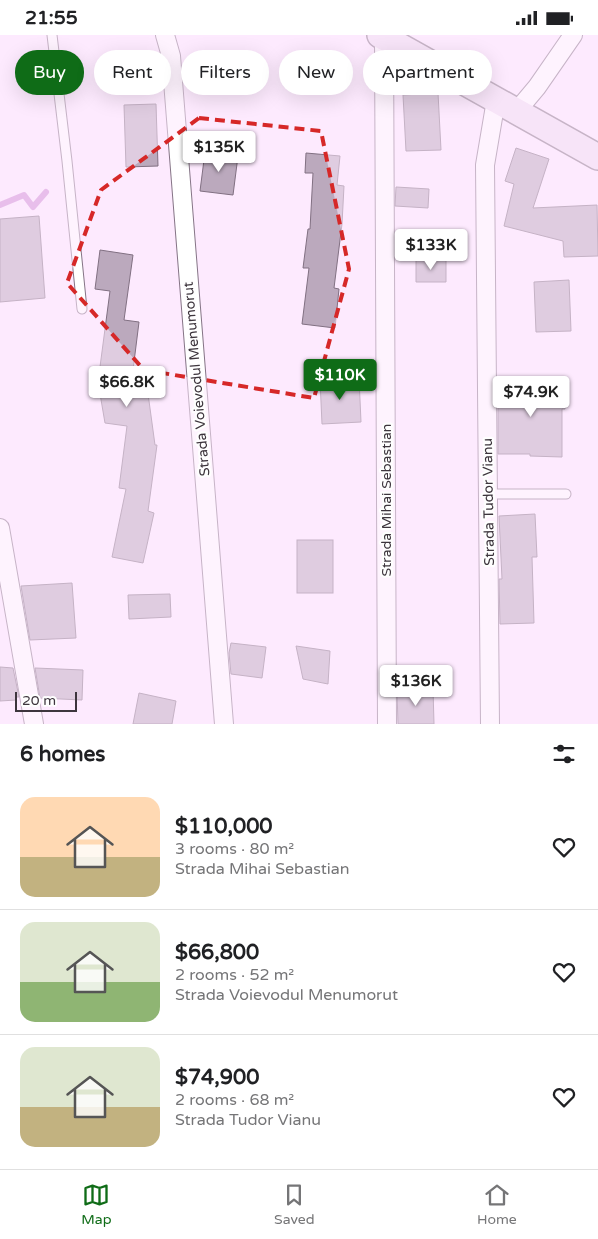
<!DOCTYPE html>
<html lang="en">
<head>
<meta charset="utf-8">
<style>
	body { margin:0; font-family:"Varela Round",sans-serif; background:#f2f2f2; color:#202124; height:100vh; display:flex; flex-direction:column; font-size:19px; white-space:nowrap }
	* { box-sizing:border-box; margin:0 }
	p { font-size:16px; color:#757577 }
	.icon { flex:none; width:28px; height:28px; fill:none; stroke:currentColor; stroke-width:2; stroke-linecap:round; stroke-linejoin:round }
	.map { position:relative; height:689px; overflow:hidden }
	.side { display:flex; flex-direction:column; background:#fff; flex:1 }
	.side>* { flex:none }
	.hud { position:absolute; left:15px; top:15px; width:569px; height:45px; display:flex; gap:10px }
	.scale { position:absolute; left:15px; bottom:12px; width:62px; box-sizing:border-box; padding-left:5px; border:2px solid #3d353d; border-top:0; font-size:14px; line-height:18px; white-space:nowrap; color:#3d353d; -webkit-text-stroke:4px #fefefe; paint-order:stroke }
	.price { position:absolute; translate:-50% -42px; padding:0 11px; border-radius:5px; background:#fff; color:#222; font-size:16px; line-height:32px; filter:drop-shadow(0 1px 2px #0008) }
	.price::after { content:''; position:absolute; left:50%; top:30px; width:15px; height:11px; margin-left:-8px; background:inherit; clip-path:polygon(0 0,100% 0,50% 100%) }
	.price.on { background:#0f6c17; color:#fff }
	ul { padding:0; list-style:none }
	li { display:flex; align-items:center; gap:15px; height:125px; padding:0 20px }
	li+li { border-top:1px solid #e0e0e0 }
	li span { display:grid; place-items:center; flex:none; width:140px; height:100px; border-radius:15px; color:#555 }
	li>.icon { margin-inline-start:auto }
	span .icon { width:60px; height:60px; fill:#fffc; stroke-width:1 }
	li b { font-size:21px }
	h2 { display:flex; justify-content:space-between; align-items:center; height:60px; padding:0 20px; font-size:21px }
	.pill { padding:0 18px; border-radius:22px; background:#fff; box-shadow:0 5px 20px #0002; font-size:18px; line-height:45px }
	.pill.on { background:#0f6c17; color:#fff }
	.status { display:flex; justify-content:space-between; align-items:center; height:35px; padding:0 25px; background:#fff; direction:ltr }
	.status svg { height:14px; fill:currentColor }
	.tabs { display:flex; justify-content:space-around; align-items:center; height:70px; border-top:1px solid #e0e0e0; background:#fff; font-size:14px; color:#757577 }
	.tabs a { display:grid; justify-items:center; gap:2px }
	.tabs .on { color:#0f6c17 }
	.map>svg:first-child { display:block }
</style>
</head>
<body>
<div class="status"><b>21:55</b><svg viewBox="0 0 49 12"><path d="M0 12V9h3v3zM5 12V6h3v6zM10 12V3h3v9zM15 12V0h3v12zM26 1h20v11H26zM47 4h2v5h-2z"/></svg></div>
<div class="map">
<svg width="598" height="689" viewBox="0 0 598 689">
	<rect width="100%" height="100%" fill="#fdeafe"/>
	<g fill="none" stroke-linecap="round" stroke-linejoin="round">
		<polyline stroke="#cf8bd6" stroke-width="6" points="0,170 24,160 33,172 46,157"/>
	</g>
	<g fill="#bba9bd" stroke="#817082">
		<polygon points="438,58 441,115 406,116 403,60"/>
		<polygon points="156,69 158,131 126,132 124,70"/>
		<polygon points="516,113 549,124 533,173 597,170 598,221 564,222 563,206 504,191 514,149 505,146"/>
		<polygon points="205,117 238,121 233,160 200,156"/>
		<polygon points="306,118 340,121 337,150 344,151 342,189 334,253 339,254 335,293 302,289 309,233 303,233 308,194 310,194 313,138 305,138"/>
		<polygon points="396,152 429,154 428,173 395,171"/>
		<polygon points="39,181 45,263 0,267 0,184"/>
		<polygon points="100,215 133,220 124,285 139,287 132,343 146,344 155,410 157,410 148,476 154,478 143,528 112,522 126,454 119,453 127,391 105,388 98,347 110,256 95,254"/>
		<polygon points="446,224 446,247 416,247 416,225"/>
		<polygon points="569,245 571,296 536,297 534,247"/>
		<polygon points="359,343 361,387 322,389 320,345"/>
		<polygon points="498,346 565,346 565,374 562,374 562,422 530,421 530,419 498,419"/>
		<polygon points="535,479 537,522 532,522 534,588 500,589 499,544 502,544 499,481"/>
		<rect x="297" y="505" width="36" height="53"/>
		<polygon points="72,548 76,603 30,605 21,551"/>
		<polygon points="170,559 171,582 129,584 128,560"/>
		<polygon points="231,608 266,612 262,643 231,639 229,618"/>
		<polygon points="296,611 330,616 328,649 303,644"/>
		<polygon points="0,632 13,633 19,662 16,662 16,665 0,666"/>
		<polygon points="35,633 83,635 82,665 40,663"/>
		<polygon points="433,654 434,689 398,689 397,656"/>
		<polygon points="139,658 176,666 172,689 133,689"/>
	</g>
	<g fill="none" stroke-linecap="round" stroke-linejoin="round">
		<defs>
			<g id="service">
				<polyline points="52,0 67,126 82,274"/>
				<polyline points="488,459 566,459"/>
			</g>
			<g id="minor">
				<polyline points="165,0 171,21 224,689"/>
				<polyline points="384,2 387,689"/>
				<polyline points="516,77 537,52 573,0"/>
				<polyline points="0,493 34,689"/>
				<polyline points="490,689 485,130 496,65"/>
			</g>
			<polyline id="secondary" points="380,0 598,122"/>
		</defs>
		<use href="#service" stroke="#857486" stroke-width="11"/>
		<use href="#minor" stroke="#857486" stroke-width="20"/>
		<use href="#secondary" stroke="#857486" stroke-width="28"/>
		<use href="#service" stroke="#fff" stroke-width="9"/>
		<use href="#minor" stroke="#fff" stroke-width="18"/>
		<use href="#secondary" stroke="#f0def1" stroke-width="25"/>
	</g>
	<path d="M0 0H598V689H0ZM199,83L321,96L349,234L314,363L144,335L67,248L101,155Z" fill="#fdeafe" fill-opacity=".55" fill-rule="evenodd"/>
	<path fill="none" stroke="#d62828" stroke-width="4" stroke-dasharray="10 6" stroke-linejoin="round" d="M199,83L321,96L349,234L314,363L144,335L67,248L101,155Z"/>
	<g text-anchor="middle" stroke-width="4.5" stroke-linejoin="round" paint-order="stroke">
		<g font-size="14" fill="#3d353d" stroke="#fefefe">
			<text transform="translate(196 344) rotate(-95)" y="5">Strada Voievodul Menumorut</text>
			<text transform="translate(386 465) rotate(-90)" y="5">Strada Mihai Sebastian</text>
			<text transform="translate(488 467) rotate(-91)" y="5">Strada Tudor Vianu</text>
		</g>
	</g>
</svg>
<div class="scale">20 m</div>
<b class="price" style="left:219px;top:138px">$135K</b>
<b class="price" style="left:431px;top:236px">$133K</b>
<b class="price on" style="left:340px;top:366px">$110K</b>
<b class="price" style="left:127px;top:373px">$66.8K</b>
<b class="price" style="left:531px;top:383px">$74.9K</b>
<b class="price" style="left:416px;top:672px">$136K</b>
<div class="hud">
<a class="pill on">Buy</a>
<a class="pill">Rent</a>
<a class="pill">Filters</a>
<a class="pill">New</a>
<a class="pill">Apartment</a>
</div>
</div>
<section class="side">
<h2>6 homes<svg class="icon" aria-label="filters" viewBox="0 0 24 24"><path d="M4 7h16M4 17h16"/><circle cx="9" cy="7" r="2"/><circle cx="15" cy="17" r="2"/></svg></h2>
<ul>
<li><span style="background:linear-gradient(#ffd9b3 60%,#c2b280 0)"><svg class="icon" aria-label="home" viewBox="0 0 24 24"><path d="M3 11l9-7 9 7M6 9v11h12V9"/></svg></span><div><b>$110,000</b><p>3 rooms · 80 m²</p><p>Strada Mihai Sebastian</p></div><svg class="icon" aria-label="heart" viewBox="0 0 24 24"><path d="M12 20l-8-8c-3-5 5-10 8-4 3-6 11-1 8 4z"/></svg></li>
<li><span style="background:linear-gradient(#dfe7d0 60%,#8fb573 0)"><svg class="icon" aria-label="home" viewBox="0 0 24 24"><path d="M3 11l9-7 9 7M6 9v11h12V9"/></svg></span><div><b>$66,800</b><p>2 rooms · 52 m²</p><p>Strada Voievodul Menumorut</p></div><svg class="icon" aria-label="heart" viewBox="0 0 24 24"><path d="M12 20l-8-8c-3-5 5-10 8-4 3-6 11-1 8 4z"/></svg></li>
<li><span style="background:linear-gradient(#dfe7d0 60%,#c2b280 0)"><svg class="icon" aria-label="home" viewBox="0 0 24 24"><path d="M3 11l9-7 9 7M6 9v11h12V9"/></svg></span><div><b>$74,900</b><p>2 rooms · 68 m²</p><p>Strada Tudor Vianu</p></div><svg class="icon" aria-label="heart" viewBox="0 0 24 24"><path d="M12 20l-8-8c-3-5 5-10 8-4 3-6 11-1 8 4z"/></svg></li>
</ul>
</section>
<nav class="tabs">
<a class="on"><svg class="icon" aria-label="map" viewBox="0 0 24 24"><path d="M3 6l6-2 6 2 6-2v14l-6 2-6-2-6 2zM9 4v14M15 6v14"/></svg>Map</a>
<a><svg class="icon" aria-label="saved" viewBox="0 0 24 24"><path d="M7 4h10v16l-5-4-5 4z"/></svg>Saved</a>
<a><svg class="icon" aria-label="home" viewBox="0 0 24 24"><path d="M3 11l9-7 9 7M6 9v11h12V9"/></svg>Home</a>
</nav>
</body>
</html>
